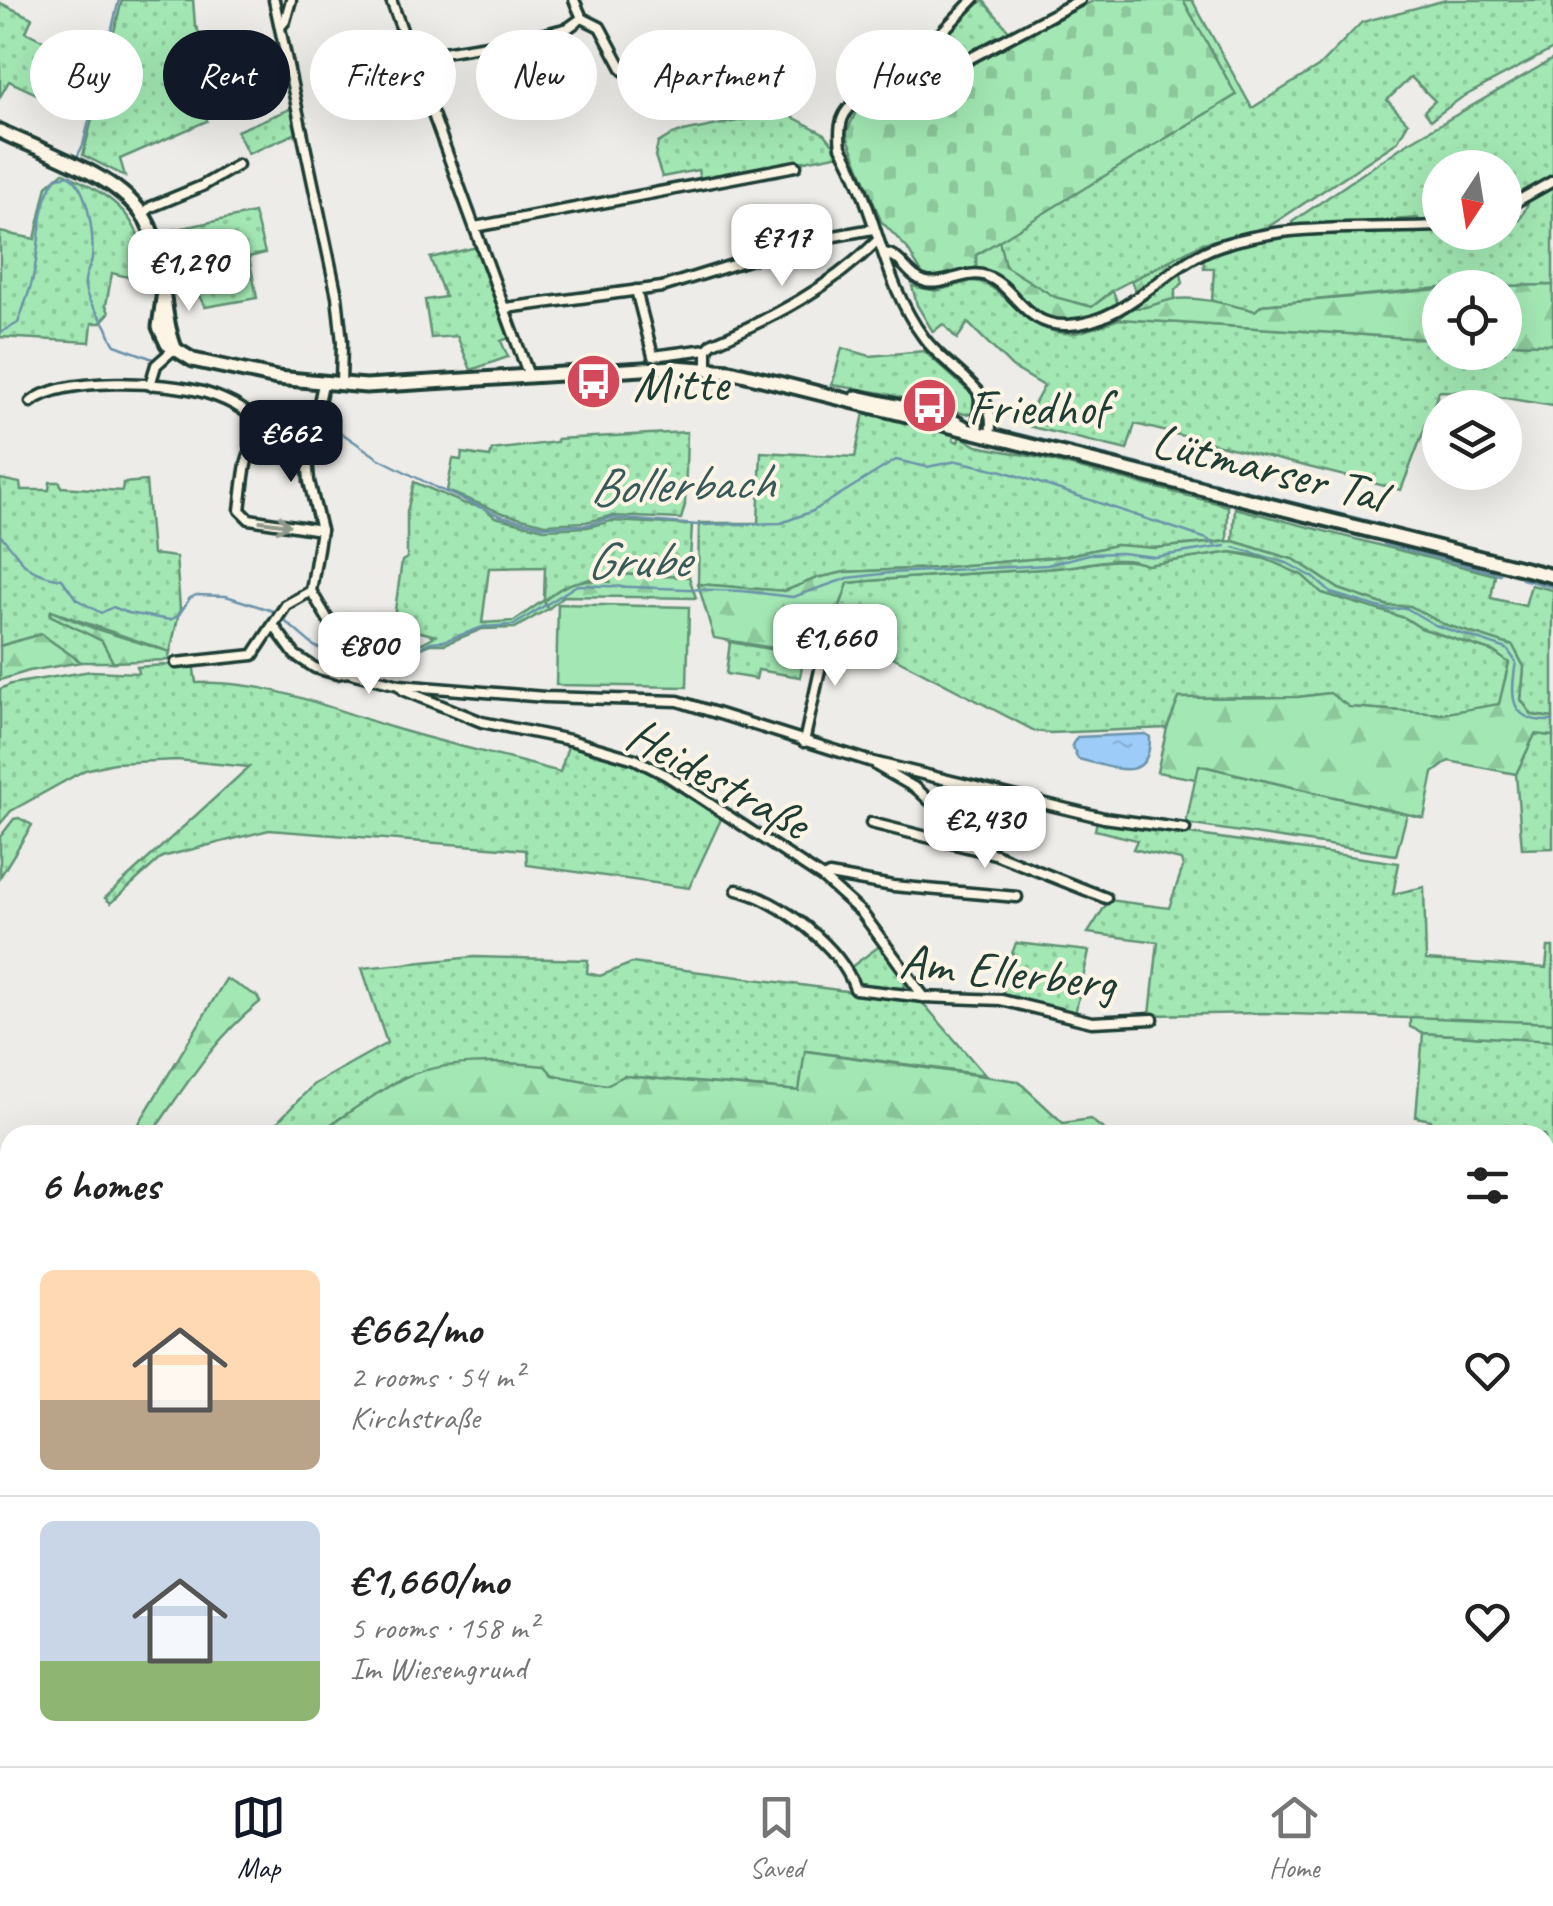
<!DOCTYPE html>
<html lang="en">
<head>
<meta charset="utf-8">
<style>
	body { margin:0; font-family:Caveat,sans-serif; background:#f6f6f6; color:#222; height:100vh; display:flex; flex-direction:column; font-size:38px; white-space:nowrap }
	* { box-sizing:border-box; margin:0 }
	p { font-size:32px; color:#767676 }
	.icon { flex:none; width:55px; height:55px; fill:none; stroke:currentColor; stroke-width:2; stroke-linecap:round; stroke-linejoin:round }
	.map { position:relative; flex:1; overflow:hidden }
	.details { position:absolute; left:0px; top:1125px; width:1555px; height:642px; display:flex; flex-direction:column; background:#fff; border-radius:30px 30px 0 0; box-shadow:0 10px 40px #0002 }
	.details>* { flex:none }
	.guide { position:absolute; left:30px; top:30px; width:1000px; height:90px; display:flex; gap:20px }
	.needle { width:65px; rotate:192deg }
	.controls { position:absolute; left:1422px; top:150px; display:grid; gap:20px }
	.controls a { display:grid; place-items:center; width:100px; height:100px; border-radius:50%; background:#fff; box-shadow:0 10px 40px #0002; font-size:50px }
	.price { position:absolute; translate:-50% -85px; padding:0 22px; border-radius:20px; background:#fff; color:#222; font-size:32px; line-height:65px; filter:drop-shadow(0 2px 5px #0008) }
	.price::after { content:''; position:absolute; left:50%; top:60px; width:30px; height:22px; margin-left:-15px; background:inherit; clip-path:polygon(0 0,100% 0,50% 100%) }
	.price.on { background:#111827; color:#fff }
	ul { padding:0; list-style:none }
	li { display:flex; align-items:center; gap:30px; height:250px; padding:0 40px }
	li+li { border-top:2px solid #e0e0e0 }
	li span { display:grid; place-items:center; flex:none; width:280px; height:200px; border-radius:15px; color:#555 }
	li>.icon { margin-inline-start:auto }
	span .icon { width:120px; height:120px; fill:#fffc; stroke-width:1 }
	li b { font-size:42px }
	h2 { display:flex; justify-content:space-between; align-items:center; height:120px; padding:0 40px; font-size:42px }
	.pill { padding:0 35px; border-radius:45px; background:#fff; box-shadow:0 10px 40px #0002; font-size:35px; line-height:90px }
	.pill.on { background:#111827; color:#fff }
	.menu { display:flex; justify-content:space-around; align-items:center; height:140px; border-top:2px solid #e0e0e0; background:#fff; font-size:28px; color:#767676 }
	.menu a { display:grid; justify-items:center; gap:5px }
	.menu .on { color:#111827 }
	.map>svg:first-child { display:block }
</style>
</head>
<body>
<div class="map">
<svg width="1553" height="1766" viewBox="0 0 1553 1766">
	<defs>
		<pattern id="grass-dots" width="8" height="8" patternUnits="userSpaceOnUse" patternTransform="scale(2.5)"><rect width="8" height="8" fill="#a3e8b4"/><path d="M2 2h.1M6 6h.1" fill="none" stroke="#8cc89b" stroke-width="1.8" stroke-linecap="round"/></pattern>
		<pattern id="forest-firs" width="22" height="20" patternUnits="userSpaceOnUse" patternTransform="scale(2.5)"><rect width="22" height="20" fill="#a3e8b4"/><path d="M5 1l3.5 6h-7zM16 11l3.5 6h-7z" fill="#8cc89b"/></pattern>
		<pattern id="cemetery-stones" width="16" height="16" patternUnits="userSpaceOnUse" patternTransform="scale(2.5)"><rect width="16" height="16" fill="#a3e8b4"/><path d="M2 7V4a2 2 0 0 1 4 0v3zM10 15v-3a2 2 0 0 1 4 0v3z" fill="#8cc89b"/></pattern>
		<pattern id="water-ripples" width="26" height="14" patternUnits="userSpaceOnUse" patternTransform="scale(2.5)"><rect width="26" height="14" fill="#9eccf9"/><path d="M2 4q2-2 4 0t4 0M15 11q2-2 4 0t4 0" fill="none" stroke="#88b0d6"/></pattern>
	</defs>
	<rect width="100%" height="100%" fill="#edece8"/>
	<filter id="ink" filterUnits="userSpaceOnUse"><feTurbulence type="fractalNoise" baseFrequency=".01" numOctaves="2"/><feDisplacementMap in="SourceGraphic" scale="20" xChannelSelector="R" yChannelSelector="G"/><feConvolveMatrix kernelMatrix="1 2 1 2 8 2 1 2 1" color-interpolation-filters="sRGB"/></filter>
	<g filter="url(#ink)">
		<g fill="url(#grass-dots)" stroke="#619274" stroke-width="2.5" fill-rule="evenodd">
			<polygon points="122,0 193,0 195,25 200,34 207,121 120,159 125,176 83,155"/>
			<polygon points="983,0 1011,33 934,73 888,89 890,83"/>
			<polygon points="1183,0 1192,0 1252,108 1318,67 1362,22 1446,0 1553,0 1553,49 1461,98 1431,120 1424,111 1435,101 1411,77 1387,100 1408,123 1397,142 1268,227 1203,243 1113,290 1092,307 1055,298 1004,266 999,240 1236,95"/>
			<polygon points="0,3 32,18 26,32 54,46 61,32 103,52 86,117 9,81 0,97"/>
			<polygon points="1553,59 1553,177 1505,205 1505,168 1440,168 1440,222 1419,224 1418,218 1294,227 1292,222 1406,144"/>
			<polygon points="292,108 297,133 248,154 237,131"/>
			<polygon points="783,112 825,134 841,154 701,181 698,170 662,177 655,156 658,143 673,134"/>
			<path d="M63,172C124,203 138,215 152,283L112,273L106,305L109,313L100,323H92L90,342L0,337V232L35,239L47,186Z"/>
			<path d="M1553,185V285L1440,288L1262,305L1256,311L1212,301L1214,268H1204L1203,258C1277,229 1361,233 1440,230V232H1505V220H1520L1530,199Z"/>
			<polygon points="254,213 265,253 249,257 257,298 205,307 195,288 178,290 168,231"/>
			<polygon points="477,247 511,337 501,341 508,357 471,370 457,336 431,338 425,300 445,297 430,258"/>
			<polygon points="1180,270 1183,283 1175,290 1175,299 1140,310 1127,306"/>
			<path d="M972,281C1005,281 1025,338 1074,333C1089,331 1106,323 1120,319L1440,340V352H1505V343L1553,344V406L1469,392L1439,391L1401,490L1135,424L1127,450L1023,425L1044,386L1012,367L968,323L957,339L943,324L933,332L917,305L912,286L936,291Z"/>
			<polygon points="842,348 870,356 924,351 972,394 977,403 975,413 965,414 883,393 832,385"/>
			<polygon points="871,412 954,435 953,440 958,442 960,436 977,446 1040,458 1228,506 1227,541 1155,548 1116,545 1065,556 936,568 845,572 817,578 785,591 698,584 699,523 758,523 761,452 855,457 864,413 870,416"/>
			<polygon points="687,432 685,505 681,519 610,516 586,522 545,524 502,513 447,491 453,459 461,460 462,453 490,457 492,450 557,442 557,439"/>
			<polygon points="0,479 20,483 21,490 49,490 50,482 60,482 61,487 122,491 123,483 146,481 152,554 176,557 180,609 170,652 51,611 50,615 102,641 113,662 81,662 41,634 0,646"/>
			<path d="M414,482L463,503L484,508L495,517L544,529L588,527L611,521L692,525L689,577L612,574L611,582L589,579L544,600L548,609L515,628L482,629L445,644H430L394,661L351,657L350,650C389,655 400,656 435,636L393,624L402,561L407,558V512ZM545,567L544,600L514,621L482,623L489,568Z"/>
			<polygon points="1235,508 1495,575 1491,598 1525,606 1531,585 1553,590 1553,718 1532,715 1521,700 1524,667 1513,646 1443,624 1410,606 1388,606 1339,589 1295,560 1233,541"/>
			<path d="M1231,552L1275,561L1302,575L1322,593L1405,618L1421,628L1494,652L1509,662L1499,705L1441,714L1348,707L1329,693L1298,697L1180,698L1167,728L1050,733L1035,731L833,626L848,583C917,576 986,573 1056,568C1085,566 1119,554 1147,565Z"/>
			<polygon points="730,642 804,655 800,677 758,670 756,679 726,674"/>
			<path d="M193,663L196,683C266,679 330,709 397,729C451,745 506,757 560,772L569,743L633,763L722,817L689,888L527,865L526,850L269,830L162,857L111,903L105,898L249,767L177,760L114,763L85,770L11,811L0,824V689L11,684L91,671L138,673L137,667Z"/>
			<polygon points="1535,734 1553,736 1553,848 1522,849 1516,774"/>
			<polygon points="1198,765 1407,814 1396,855 1186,824"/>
			<polygon points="19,818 32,825 0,877 0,837 14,819"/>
			<polygon points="1097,821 1399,863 1393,894 1424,887 1426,960 1546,968 1548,947 1553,947 1553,1023 1264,1013 1150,1015 1158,942 1088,933 1109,900 1169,908 1183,867 1181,860 1133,849 1137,840 1095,830"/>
			<polygon points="1016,943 1089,951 1075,1014 1003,995 1005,972"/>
			<polygon points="881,945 908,981 901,990 859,984 847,970"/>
			<polygon points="474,957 588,960 587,973 600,976 632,963 914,1000 923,1003 985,1075 806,1051 800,1091 624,1076 606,1086 553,1075 403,1077 315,1135 265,1135 314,1084 387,1043 362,968"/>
			<polygon points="1423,1033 1553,1041 1553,1216 1545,1215 1545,1135 1429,1135 1431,1120 1416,1117"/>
			<polygon points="148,1758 593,1758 613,1766 147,1766"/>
			<polygon points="620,1758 690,1758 684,1766 639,1766"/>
			<polygon points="1220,1758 1461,1758 1464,1762 1461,1766 1230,1766"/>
		</g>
		<g fill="url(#forest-firs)" stroke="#619274" stroke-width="2.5">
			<path d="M999,240L1005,266L1055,297L1092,307L1113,291L1118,304C1073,333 1046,323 1010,290C999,280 991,270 976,269V255Z"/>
			<polygon points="1203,243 1203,250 1137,292 1131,281"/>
			<polygon points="1553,285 1553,344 1505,343 1505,288 1452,287"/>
			<path d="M1440,289V340L1120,319L1127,306C1145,312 1156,302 1174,299C1200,296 1230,305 1255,311L1262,305Z"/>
			<path d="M1233,541L1295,560L1339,589L1388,606H1410L1443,624L1513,646L1524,667L1521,700L1532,715L1553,718V736L1535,734L1516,774L1449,761L1433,773L1424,818L1199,765L1196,779L1157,772L1167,728L1179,698L1298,697L1330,693L1349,707L1441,714L1499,704L1509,663L1494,652L1421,628L1405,618L1322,593L1302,575L1259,556L1231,552L1147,565C1119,553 1085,566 1056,568C987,573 917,576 848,583L833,626L827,624L820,656L714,638L698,584L785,591L817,578L845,572L936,568L1065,556L1116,545L1155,548Z"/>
			<path d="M611,574L689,577L696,598L564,596L548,609L544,601C566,581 581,578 610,582Z"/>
			<polygon points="51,611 93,628 170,652 168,660 113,662 102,641 50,615"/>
			<polygon points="41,634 81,662 29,671 0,680 0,646"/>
			<path d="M226,979L257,996L260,1002C214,1038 184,1088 151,1135H132Z"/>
			<polygon points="1410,1017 1553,1023 1553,1041 1423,1033 1410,1027"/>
			<path d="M805,1051L1018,1081L1063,1123L1090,1119L1111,1135H315C343,1117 371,1096 400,1080C436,1060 505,1061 545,1066L553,1075L606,1085L624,1076L799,1091Z"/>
			<polygon points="1545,1215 1553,1216 1553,1267 1545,1266"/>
			<polygon points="1545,1302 1553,1305 1553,1766 1468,1766 1461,1758 1545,1758"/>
		</g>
		<polygon fill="url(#cemetery-stones)" stroke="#619274" stroke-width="2.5" points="1095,0 1183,0 1236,95 976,255 976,269 935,277 923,275 907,248 881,221 846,133 858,108 937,82"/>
		<polygon fill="#a3e8b4" stroke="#619274" stroke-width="2.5" points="558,604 689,607 687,687 556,685"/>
		<path fill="url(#water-ripples)" stroke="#6b93aa" stroke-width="2.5" d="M1146,734L1150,737C1150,787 1111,766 1078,759L1072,745L1077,737Z"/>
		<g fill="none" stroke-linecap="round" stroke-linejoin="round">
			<g stroke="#6b93aa" stroke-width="2.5">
				<polyline points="77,157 83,145 119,0"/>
				<path d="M71,177C89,191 94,237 92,258C91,266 85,274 85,281C84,299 96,310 105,324C109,330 110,339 115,345L153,359"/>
				<path d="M0,333L18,323C23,308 30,292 33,277C41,245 37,204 57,177L71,175"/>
				<polyline points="322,427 343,434 378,458 437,488 501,516 543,526 587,525 610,518 698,525 781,523 813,511 896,460 927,467 957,461 1003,471 1207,539 1215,545"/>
				<polyline points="1011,432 1381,524"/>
				<polyline points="1093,469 1148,483"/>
				<polyline points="1157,485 1228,503"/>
				<polyline points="1238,505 1369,539"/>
				<path d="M0,535C25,561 20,572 62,579L76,599L101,613L113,607L128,613L170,620L178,616L190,598L196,595L226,596L273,611L314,646L328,652L393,658L410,654L430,642L444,641L483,627L514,625L577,585L742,591L793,597L848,578L890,573L1047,565L1089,554L1121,553L1155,557L1225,546"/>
				<polyline points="1384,544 1500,574"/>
				<path d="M1234,547L1287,563L1313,577L1331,593L1388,610L1406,608L1435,625L1507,649L1516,662C1510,697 1509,723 1553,721"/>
				<polyline points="1522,579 1553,587"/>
			</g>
			<defs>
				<g id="street">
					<polyline points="274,0 337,296 342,342 341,385"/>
					<polyline points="391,0 529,376"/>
					<polyline points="574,0 582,18 600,27 623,70 628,73 659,67"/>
					<polyline points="280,27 285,21 291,0"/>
					<polyline points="515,40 531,87"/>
					<polyline points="413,57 529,38 568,28 582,18"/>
					<polyline points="877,95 883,84 939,35 973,0"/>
					<polyline points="1505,208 1553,181"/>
					<polyline points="143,214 151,207 202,186 238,165"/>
					<polyline points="475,227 796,166"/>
					<path d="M884,253C902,255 907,277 926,282C946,286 966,269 986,276C1017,287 1023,327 1068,325C1128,323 1166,263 1221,245C1289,223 1369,229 1440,226"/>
					<polyline points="636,290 653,356 707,349"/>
					<polyline points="506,308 662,287 812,240 873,229"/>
					<path d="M707,368V349L713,343C774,317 830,288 878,240"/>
					<polyline points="323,384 307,458 309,481 321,530 311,591 336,633 347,672"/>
					<polyline points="150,385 156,365 175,348"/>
					<path d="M31,402C62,376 167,381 206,393C229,400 257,414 268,436"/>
					<polyline points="977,431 980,400 978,391"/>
					<path d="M990,434C999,390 949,372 924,338C882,282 876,206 841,147C838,125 841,111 860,99L933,78L1080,0"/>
					<path d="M312,438C241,431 248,449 240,510L249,519L321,530"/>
					<polyline points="274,626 295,655 315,668 337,674 347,672 399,685 403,690 482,722 570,740 635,759 666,775 823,878 862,913 924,997"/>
					<polyline points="176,663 253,655 286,605 311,591"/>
					<polyline points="399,685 545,697 678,701 869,761 1104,818 1185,829"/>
					<polyline points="804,742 829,629"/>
					<polyline points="877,766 917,789 971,839 989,850"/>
					<polyline points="871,823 995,854 1106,898"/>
					<polyline points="823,878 829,875 893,886 1017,897"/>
					<path d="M737,890C779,899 841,947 855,989L924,997L1001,1000L1092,1022L1153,1019"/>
				</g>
				<g id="secondary">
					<path d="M0,131C48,155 133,178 152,233C165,269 161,311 175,348"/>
					<polyline points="164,291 159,327 167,344 193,360 277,378 366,386 675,367 730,371 1553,576"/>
					<polyline points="857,397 946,417 964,427"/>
				</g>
			</defs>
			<use href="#street" stroke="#1f3d34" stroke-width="15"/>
			<use href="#secondary" stroke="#1f3d34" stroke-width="19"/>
			<use href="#street" stroke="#fcf5e5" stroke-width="8"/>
			<use href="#secondary" stroke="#fcf5e5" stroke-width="11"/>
		</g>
		<defs><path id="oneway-shaft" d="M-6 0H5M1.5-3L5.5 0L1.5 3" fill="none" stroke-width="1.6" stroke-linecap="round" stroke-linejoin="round" transform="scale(2.5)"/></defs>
		<use stroke="#8e998c" href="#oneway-shaft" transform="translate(275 523) rotate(8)"/>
	</g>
	<defs>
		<symbol id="bus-disc" viewBox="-11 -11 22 22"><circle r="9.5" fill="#d1495b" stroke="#fcf5e5"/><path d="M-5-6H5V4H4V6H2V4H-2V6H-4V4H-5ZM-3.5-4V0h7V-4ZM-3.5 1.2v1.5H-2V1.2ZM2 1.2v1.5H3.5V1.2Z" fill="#fff"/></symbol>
	</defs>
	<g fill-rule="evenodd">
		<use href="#bus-disc" x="562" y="350" width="63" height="63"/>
		<use href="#bus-disc" x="898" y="374" width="63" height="63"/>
	</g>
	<g text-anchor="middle" stroke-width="8" stroke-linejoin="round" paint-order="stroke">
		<g font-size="50" fill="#1f3d34" stroke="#fcf5e5" text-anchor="start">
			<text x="633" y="400">Mitte</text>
			<text x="968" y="424">Friedhof</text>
		</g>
		<g font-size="50" fill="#1f3d34" stroke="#fcf5e5">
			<text transform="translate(1269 466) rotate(14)" y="18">Lütmarser Tal</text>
			<text transform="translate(719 777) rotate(29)" y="18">Heidestraße</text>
			<text transform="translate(1008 970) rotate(6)" y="18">Am Ellerberg</text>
		</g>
		<g font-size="52" font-style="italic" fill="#385a5b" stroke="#fcf5e5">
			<text transform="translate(681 483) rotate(-2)" y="18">Bollerbach</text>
			<text transform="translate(637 559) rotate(-1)" y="18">Grube</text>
		</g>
	</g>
</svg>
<div class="controls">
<a><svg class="needle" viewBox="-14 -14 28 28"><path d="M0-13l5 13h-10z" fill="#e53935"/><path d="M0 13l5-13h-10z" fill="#767676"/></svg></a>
<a><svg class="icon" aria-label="locate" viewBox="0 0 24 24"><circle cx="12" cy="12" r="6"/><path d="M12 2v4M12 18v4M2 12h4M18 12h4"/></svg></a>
<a><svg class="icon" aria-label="layers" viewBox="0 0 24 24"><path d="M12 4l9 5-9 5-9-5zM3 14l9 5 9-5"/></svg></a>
</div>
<b class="price" style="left:782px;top:289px">€717</b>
<b class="price" style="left:189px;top:314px">€1,290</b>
<b class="price on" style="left:291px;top:485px">€662</b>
<b class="price" style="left:835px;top:689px">€1,660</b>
<b class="price" style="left:369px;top:697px">€800</b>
<b class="price" style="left:985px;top:871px">€2,430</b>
<div class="guide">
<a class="pill">Buy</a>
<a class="pill on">Rent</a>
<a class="pill">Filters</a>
<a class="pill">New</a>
<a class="pill">Apartment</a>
<a class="pill">House</a>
</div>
<section class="details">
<h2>6 homes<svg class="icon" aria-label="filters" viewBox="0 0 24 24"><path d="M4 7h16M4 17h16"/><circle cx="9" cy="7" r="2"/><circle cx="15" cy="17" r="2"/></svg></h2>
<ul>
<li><span style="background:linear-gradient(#ffd9b3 65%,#b9a48a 0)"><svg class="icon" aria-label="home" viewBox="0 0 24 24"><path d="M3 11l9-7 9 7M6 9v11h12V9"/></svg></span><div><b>€662/mo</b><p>2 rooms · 54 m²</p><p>Kirchstraße</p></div><svg class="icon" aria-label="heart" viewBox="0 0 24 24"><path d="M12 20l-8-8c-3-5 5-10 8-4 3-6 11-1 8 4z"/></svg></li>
<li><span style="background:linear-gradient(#c9d6e8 70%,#8fb573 0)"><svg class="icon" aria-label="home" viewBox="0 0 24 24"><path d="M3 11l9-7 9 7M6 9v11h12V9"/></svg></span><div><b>€1,660/mo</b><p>5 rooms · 158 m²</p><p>Im Wiesengrund</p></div><svg class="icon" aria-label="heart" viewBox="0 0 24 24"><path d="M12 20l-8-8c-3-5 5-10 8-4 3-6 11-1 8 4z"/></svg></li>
</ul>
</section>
</div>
<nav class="menu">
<a class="on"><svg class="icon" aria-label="map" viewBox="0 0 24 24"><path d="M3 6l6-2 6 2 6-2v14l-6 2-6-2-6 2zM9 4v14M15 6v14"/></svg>Map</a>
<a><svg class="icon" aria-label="saved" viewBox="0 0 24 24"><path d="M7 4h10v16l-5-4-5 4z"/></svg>Saved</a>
<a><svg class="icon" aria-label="home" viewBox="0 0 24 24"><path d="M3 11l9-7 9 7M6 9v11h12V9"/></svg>Home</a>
</nav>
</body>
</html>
